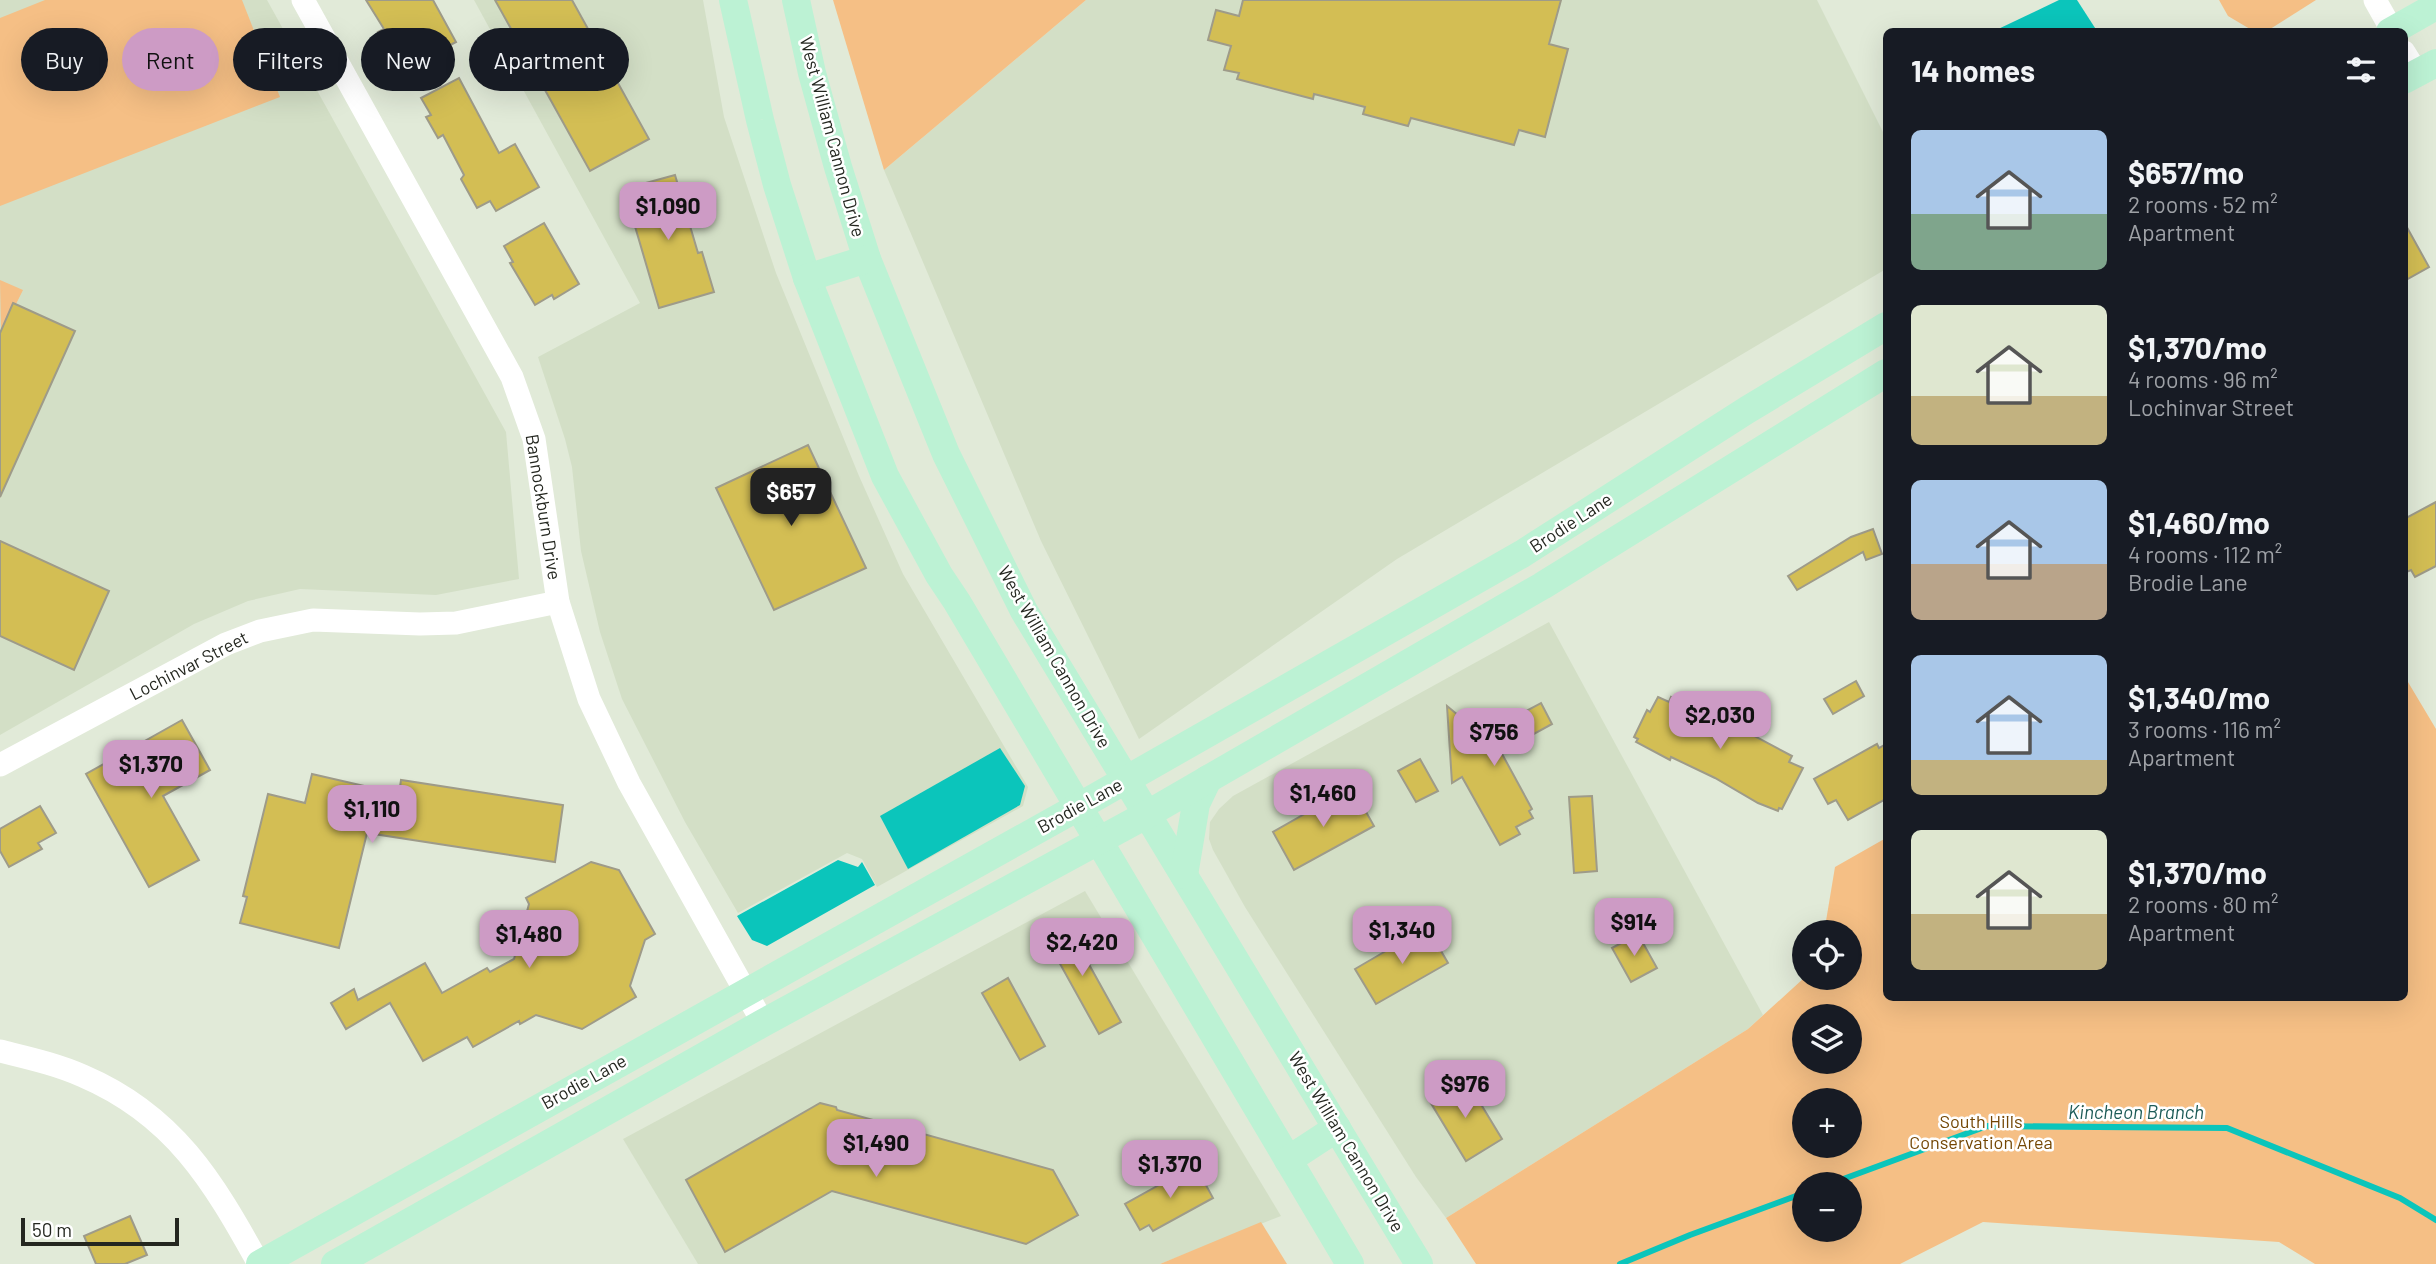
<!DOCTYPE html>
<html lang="en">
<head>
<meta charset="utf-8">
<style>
	body { margin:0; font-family:Barlow,sans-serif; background:#242831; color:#f1f3f6; height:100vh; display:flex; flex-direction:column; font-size:26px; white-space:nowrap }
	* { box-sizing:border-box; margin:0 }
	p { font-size:23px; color:#9ea1a6 }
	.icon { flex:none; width:38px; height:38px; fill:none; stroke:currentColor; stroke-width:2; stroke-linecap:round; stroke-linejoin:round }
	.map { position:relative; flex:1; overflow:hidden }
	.panel { position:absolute; left:1883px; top:28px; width:525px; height:973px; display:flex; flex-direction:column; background:#171b24; border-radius:10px; box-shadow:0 7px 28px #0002 }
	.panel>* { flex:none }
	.banner { position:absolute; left:21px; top:28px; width:665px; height:63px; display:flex; gap:14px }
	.tools { position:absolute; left:1792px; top:920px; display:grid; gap:14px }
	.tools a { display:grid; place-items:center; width:70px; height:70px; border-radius:50%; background:#171b24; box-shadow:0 7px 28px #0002; font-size:35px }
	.scale { position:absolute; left:21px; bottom:18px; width:158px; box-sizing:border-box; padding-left:7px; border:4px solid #242720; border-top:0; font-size:19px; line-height:24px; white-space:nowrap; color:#242720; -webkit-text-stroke:5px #fff; paint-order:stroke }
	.price { position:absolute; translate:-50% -60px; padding:0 16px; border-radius:14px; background:#cd9bc5; color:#111; font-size:23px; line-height:46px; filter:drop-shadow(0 2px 4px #0008) }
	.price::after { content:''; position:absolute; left:50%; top:42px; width:21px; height:16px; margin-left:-10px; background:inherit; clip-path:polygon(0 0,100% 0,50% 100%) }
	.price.current { background:#222; color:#fff }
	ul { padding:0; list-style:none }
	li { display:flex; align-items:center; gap:21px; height:175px; padding:0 28px }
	li span { display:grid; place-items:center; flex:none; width:196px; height:140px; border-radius:10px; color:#555 }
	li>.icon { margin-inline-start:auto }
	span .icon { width:84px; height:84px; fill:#fffc; stroke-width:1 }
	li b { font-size:30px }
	h2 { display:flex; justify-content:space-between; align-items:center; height:84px; padding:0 28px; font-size:30px }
	.tag { padding:0 24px; border-radius:32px; background:#171b24; box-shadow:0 7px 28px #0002; font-size:24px; line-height:63px }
	.tag.current { background:#cd9bc5; color:#111 }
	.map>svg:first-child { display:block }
</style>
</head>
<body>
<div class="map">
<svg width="2436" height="1264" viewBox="0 0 2436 1264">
	<rect width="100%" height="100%" fill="#e1ead8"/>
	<g fill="#d3dfc6">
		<polygon points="0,0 267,0 506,432 519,579 436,595 300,589 248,601 194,624 0,735"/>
		<polygon points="474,0 703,0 724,117 776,273 859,476 903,574 1028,787 1023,806 877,887 862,859 847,853 738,913 685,822 622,699 600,632 581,551 572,467 565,439 538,357 640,303"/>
		<polygon points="1086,0 1817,0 1886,138 1886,269 1397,559 1139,739 1041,541 884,170"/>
		<polygon points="1549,622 1763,1015 1748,1029 1446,1218 1416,1177 1245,907 1213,850 1209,839 1210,822 1219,809 1233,796"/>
		<polygon points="1085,891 1281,1216 1160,1264 698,1264 623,1139"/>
	</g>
	<g fill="#f5bf85" fill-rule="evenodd">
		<polygon points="45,0 242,0 280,97 0,206 0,18"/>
		<polygon points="833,0 1086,0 884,170"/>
		<polygon points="2219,0 2316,0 2267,31 2255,32 2228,16"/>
		<polygon points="0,280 23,290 16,304 13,303 1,330"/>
		<path d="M2405,677L2436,729V1264H2315L2279,1242L1983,1222L1900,1264H1476L1446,1218L1748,1029L1804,978H1850V933H1824L1835,867L1886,838V998H2404ZM1804,1017H1850V1062H1804ZM1804,1101H1850V1146H1804ZM1804,1185H1850V1230H1804Z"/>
		<polygon points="1261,1222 1287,1264 1160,1264"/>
	</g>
	<g fill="#0bc5bb">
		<polygon points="2059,0 2077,0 2097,31 1994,31"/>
		<polygon points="1000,748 1025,786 1020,805 908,869 880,816"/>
		<polygon points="838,860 858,867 862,862 875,885 767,946 752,940 737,916"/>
	</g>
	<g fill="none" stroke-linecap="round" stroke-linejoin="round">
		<g stroke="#0bc5bb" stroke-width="6">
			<polyline points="1827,1185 1987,1126 2227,1128 2400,1198 2436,1220"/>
			<polyline points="1620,1264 1690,1235 1804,1193"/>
		</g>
	</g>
	<g fill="#d3be54" stroke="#9e9b89" stroke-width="2">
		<polygon points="366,0 433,0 456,42 403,70 400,65 397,66 378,32 384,29"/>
		<polygon points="495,0 572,0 649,139 590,171"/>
		<polygon points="1243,0 1561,0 1549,44 1568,49 1545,137 1519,130 1514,145 1411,118 1408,126 1363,114 1365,107 1314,94 1313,99 1237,79 1239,73 1224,70 1231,46 1208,40 1216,10 1239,16"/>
		<polygon points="459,78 499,153 515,144 539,187 496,211 490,201 477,208 461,179 464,175 443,135 438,138 426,117 431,115 421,98"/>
		<polygon points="675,175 698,253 702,252 714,292 659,308 624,189"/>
		<polygon points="2404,222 2429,267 2404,281"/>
		<polygon points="544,223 579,284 554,299 552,295 535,305 510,263 513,262 504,246"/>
		<polygon points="13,303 75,331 0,497 0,333"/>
		<polygon points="808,445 866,568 774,610 716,488"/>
		<polygon points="2436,502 2436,566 2415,577 2411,570 2404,573 2404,519"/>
		<polygon points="1873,529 1882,554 1866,560 1863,552 1797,590 1788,576 1851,537"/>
		<polygon points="0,541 109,591 74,670 0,636"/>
		<polygon points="1856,681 1864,696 1833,714 1824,699"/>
		<polygon points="1658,697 1669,702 1671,697 1702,713 1704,709 1792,756 1789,762 1803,768 1782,809 1779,808 1778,811 1758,803 1715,778 1671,757 1670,760 1636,742 1638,739 1634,737 1647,710 1650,712"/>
		<polygon points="1541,703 1552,724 1501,752 1532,809 1529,811 1533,818 1516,827 1520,834 1500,845 1462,777 1452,783 1447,706 1482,735"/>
		<polygon points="182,720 210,770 163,796 199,860 149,887 86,774"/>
		<polygon points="1877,744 1879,748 1886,744 1886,799 1848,820 1836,800 1828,804 1814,779"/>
		<polygon points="1420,759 1438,791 1416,802 1398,771"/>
		<polygon points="312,774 399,794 401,780 563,805 555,862 367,833 339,948 240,923 247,897 243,896 268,794 305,803"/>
		<polygon points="1352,787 1374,826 1294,870 1273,832"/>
		<polygon points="1592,796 1597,871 1574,873 1569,797"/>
		<polygon points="40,806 56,833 38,843 42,849 9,867 0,851 0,829"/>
		<polygon points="591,862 619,870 655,934 645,940 630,986 636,997 582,1029 536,1015 520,1024 519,1021 473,1047 467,1037 423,1061 390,1003 346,1029 331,1003 354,989 358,1000 425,963 442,993 487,968 490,972 514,959 529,904 526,898"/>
		<polygon points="1066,923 1121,1022 1099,1034 1044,935"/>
		<polygon points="1427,927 1448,963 1376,1004 1355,969"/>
		<polygon points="1638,934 1657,968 1631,982 1612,948"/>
		<polygon points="1008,978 1045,1046 1020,1060 982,993"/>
		<polygon points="1465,1078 1502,1139 1466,1161 1429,1100"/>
		<polygon points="820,1103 836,1107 837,1110 1053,1170 1078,1215 1026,1244 832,1191 725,1252 686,1180"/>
		<polygon points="1195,1165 1213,1198 1153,1231 1149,1225 1140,1230 1125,1204"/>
		<polygon points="130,1216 147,1255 125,1264 96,1264 84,1236"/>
	</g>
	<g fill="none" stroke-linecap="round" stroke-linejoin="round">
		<g stroke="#fff" stroke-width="23">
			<polyline points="303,0 512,377 534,439 558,602 589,699 629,783 763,1023"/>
			<polyline points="2375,0 2393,32"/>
			<polyline points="2404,52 2417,73"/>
			<polyline points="0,765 226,644 260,631 313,620 420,624 456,623 558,602"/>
			<path d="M0,1051C28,1058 56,1064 83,1076C174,1115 213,1181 259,1264"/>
		</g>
		<g stroke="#bcf2d4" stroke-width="28">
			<polyline points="733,0 760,120 777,185 807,278 885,476 939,575 957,602 1350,1264"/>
			<polyline points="796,0 812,73 838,167 867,259 946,454 1024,611 1419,1264"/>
			<polyline points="2390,32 2436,6"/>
			<polyline points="2404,80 2436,63"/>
			<polyline points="807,278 867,259"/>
			<polyline points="1184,875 1196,804 1208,779"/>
			<polyline points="1288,1160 1337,1128"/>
			<polyline points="260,1264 1080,806 1522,554 1747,410 1886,326"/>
			<polyline points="335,1264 763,1023 1146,815 1542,586 1886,373"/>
		</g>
	</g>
	<g text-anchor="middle" stroke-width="5" stroke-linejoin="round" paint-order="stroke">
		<g font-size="18" fill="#242720" stroke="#fff">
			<text transform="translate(832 137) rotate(75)" y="6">West William Cannon Drive</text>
			<text transform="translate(543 507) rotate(81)" y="6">Bannockburn Drive</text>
			<text transform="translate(1571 523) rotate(-33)" y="6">Brodie Lane</text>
			<text transform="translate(1054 657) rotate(60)" y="6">West William Cannon Drive</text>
			<text transform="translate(189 666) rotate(-27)" y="6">Lochinvar Street</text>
			<text transform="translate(1080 806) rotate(-29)" y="6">Brodie Lane</text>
			<text transform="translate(584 1082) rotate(-29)" y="6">Brodie Lane</text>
			<text transform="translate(1346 1142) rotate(59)" y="6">West William Cannon Drive</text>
		</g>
		<g font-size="18" fill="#734603" stroke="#fff">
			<text x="1981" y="1128">South Hills<tspan x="1981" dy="21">Conservation Area</tspan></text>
		</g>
		<g font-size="19" font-style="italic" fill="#1d5b57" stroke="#fff">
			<text x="2136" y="1119">Kincheon Branch</text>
		</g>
	</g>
</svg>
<div class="tools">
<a><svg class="icon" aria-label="locate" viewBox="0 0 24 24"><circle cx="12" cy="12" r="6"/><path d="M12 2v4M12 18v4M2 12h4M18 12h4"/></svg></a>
<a><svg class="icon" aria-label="layers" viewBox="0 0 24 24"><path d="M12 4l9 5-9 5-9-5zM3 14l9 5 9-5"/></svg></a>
<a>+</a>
<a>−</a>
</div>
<div class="scale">50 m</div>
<b class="price" style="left:668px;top:242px">$1,090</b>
<b class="price current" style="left:791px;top:528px">$657</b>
<b class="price" style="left:1720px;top:751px">$2,030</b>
<b class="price" style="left:1494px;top:768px">$756</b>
<b class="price" style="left:151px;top:800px">$1,370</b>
<b class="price" style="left:1323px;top:829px">$1,460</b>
<b class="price" style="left:372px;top:845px">$1,110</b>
<b class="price" style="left:1634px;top:958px">$914</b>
<b class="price" style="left:1402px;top:966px">$1,340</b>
<b class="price" style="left:529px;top:970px">$1,480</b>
<b class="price" style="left:1082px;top:978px">$2,420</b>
<b class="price" style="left:1465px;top:1120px">$976</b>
<b class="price" style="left:876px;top:1179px">$1,490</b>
<b class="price" style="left:1170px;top:1200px">$1,370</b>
<div class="banner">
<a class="tag">Buy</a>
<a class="tag current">Rent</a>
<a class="tag">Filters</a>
<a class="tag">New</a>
<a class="tag">Apartment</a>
</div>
<section class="panel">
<h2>14 homes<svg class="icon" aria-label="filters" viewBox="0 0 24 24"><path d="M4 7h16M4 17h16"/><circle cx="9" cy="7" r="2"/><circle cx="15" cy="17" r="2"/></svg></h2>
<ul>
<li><span style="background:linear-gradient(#a9c7e8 60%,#7fa58c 0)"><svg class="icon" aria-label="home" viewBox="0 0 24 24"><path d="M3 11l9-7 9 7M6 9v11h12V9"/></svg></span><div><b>$657/mo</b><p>2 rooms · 52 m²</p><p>Apartment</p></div></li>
<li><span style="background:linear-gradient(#dfe7d0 65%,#c2b280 0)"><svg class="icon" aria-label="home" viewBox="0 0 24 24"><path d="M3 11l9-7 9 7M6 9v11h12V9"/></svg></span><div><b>$1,370/mo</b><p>4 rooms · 96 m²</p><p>Lochinvar Street</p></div></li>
<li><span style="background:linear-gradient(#a9c7e8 60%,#b9a48a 0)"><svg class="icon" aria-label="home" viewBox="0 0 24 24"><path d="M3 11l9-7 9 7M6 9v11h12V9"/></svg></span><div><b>$1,460/mo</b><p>4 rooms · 112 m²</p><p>Brodie Lane</p></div></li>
<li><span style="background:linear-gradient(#a9c7e8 75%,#c2b280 0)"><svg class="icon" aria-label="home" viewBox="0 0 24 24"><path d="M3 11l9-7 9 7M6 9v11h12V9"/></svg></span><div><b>$1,340/mo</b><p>3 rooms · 116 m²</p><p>Apartment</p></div></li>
<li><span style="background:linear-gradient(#dfe7d0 60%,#c2b280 0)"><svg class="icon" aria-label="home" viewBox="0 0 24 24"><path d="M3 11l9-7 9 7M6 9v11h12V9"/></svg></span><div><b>$1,370/mo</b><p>2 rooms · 80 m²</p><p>Apartment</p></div></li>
</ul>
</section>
</div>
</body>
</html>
